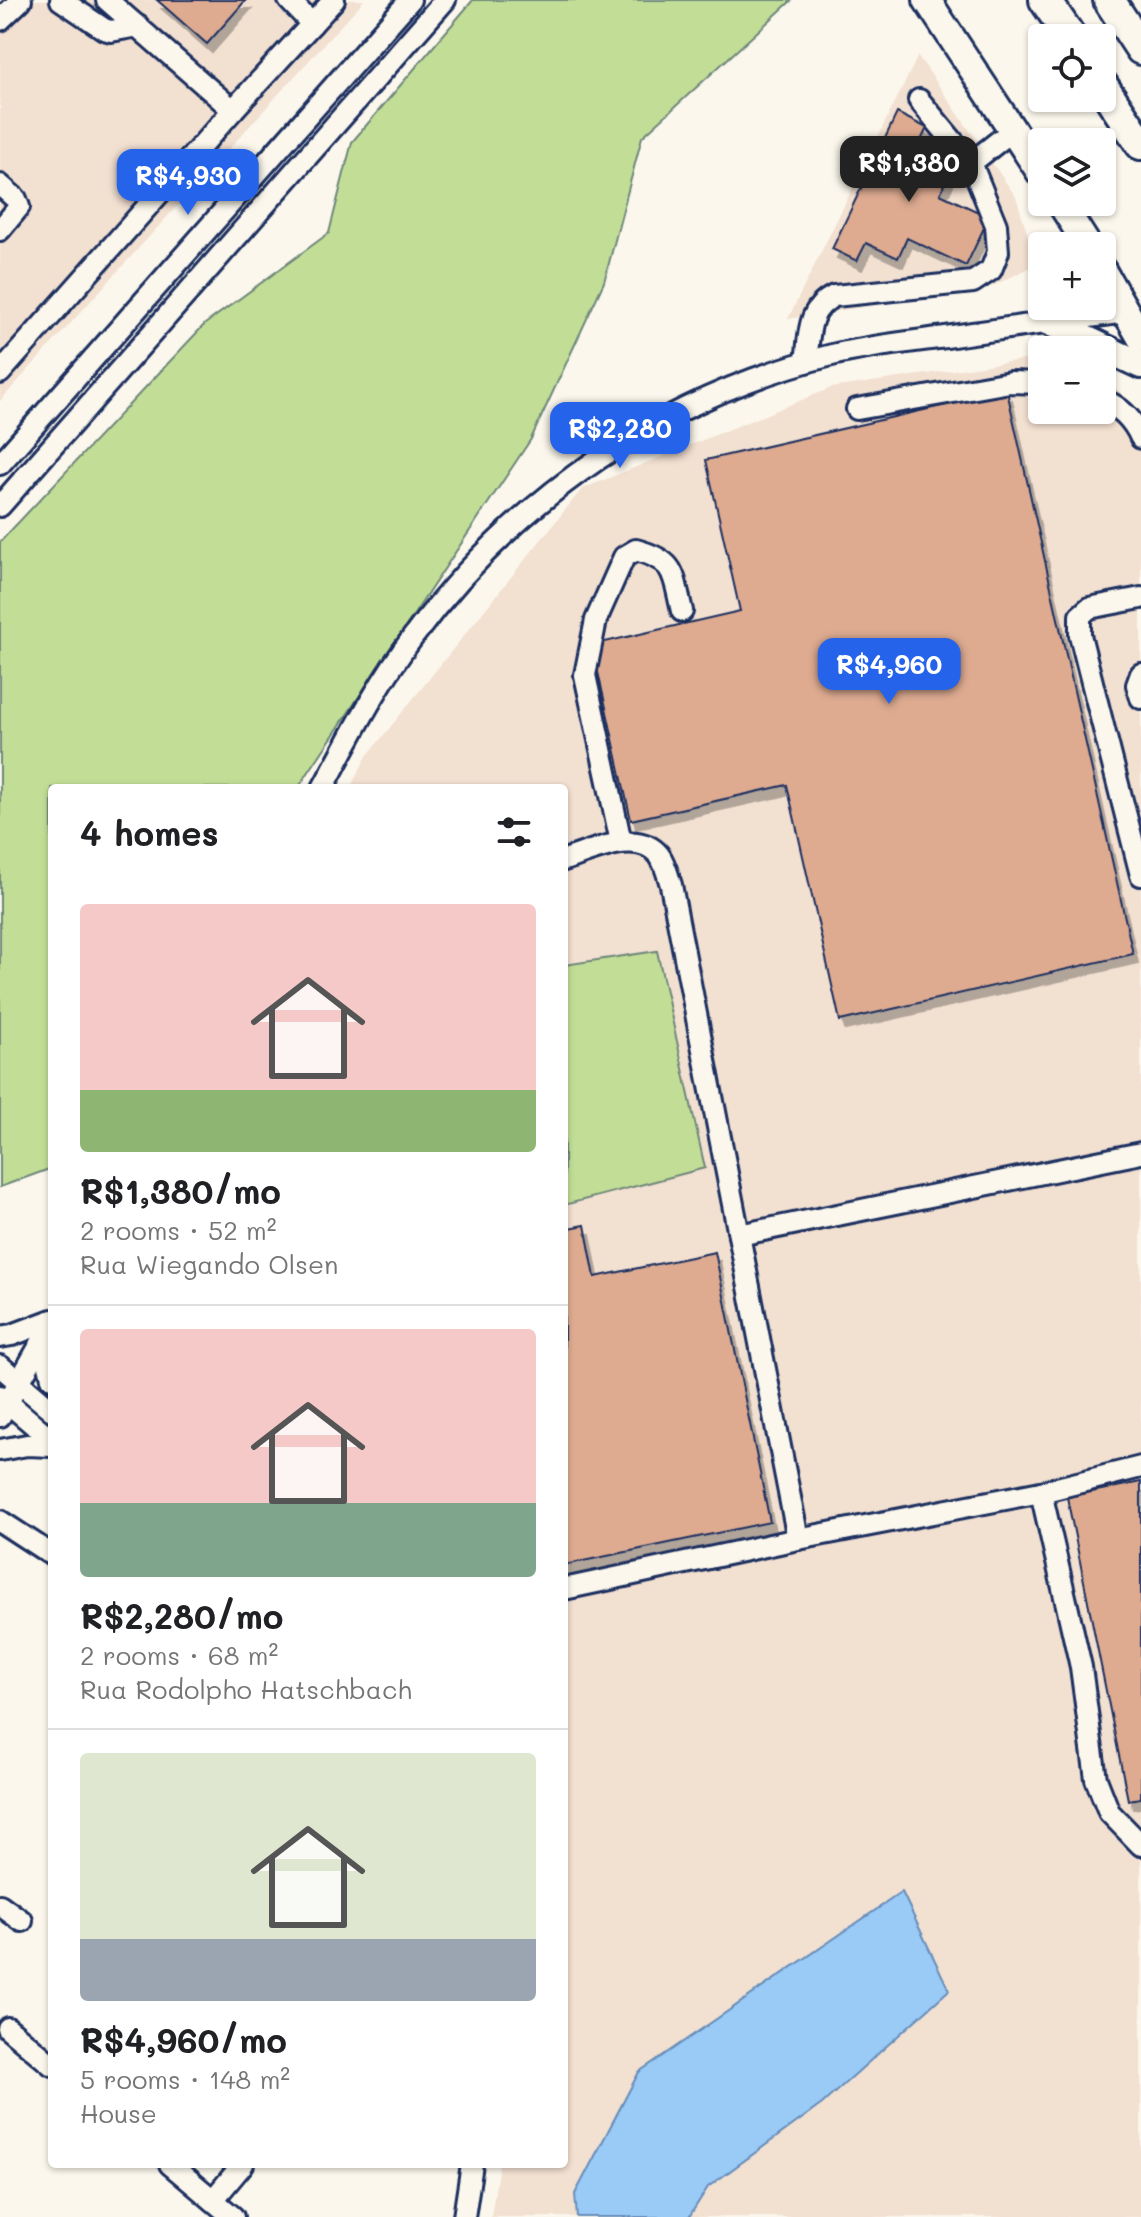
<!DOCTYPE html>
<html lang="en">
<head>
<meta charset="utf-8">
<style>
	body { margin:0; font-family:Mali,sans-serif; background:#f2f2f2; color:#202124; height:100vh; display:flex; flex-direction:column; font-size:30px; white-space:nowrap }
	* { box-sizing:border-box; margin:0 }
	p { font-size:26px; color:#757577 }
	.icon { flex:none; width:44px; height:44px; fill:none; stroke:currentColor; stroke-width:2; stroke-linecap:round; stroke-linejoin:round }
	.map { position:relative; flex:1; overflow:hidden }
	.drawer { position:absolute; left:48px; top:784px; width:520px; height:1384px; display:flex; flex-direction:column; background:#fff; border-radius:8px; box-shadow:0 2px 6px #0004 }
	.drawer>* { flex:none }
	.controls { position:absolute; left:1028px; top:24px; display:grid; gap:16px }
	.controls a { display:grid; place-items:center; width:88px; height:88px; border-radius:8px; background:#fff; box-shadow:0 2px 6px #0004; font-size:40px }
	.price { position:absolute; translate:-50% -68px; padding:0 18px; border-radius:16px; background:#2563eb; color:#fff; font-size:26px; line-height:52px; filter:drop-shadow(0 2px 4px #0008) }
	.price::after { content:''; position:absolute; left:50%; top:48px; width:24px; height:18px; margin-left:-12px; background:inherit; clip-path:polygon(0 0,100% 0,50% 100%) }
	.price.selected { background:#222; color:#fff }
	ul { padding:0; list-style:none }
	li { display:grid; align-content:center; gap:16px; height:424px; padding:0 32px }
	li+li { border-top:2px solid #e0e0e0 }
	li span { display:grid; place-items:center; height:248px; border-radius:8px; color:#555 }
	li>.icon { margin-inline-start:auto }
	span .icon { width:144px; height:144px; fill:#fffc; stroke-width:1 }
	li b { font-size:34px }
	h2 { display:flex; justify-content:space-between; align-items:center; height:96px; padding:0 32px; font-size:34px }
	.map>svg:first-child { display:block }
</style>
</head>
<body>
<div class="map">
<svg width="1141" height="2217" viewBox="0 0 1141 2217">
	<defs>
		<filter id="shadow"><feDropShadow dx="5" dy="9" stdDeviation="0" flood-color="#0004"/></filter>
	</defs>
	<rect width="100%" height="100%" fill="#fbf7ec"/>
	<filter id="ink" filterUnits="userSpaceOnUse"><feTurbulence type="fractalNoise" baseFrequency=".0125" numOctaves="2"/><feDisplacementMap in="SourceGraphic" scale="16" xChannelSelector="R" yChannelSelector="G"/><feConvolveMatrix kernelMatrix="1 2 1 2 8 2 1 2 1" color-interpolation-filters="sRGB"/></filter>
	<g filter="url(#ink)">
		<g fill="#f2e0d1">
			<polygon points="0,0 364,0 0,401"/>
			<polygon points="918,56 1016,197 1037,264 993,286 788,319"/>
			<polygon points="1042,357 1042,410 1102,410 1102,376 1141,411 1141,2217 491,2217 499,2164 564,2164 564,788 350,788 367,756 582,489 831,388"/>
		</g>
		<g fill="#c2de96" stroke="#6e867a" stroke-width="2">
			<polygon points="473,0 792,0 642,137 604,282 531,439 298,788 52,788 52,1168 0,1187 0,542 205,324 329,233 352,142"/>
			<polygon points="657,951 705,1168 564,1205 564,965"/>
		</g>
		<polygon fill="#99cbf6" stroke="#678db9" stroke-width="2" points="902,1892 949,1990 822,2104 708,2187 689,2217 577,2217 575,2194 639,2072"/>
		<g fill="#deab91" stroke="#1b2f5e" stroke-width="2" filter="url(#shadow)">
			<polygon points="157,0 246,0 207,44"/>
			<polygon points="897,113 927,128 915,153 951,170 940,194 989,217 966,266 907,238 898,258 866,243 857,261 832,249"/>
			<polygon points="1007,391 1133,954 840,1021 787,785 631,820 592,645 740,611 706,460"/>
			<polygon points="585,1225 595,1277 715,1252 770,1522 564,1565 564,1229"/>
			<polygon points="1141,1482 1141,1798 1128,1800 1067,1497"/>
		</g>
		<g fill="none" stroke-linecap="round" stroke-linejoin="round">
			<defs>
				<g id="minor">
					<polyline points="61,0 104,29 111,31 138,26"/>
					<polyline points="107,0 233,110 334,0"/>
					<polyline points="289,0 312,24"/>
					<polyline points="0,20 21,0"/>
					<polyline points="971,163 1013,130"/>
					<polyline points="0,185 16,199 19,207 0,230"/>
					<path d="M806,362C810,335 806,310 834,296L973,282L991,270L998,252L996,225L971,163L919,100"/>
					<polyline points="0,373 233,110"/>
					<path d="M1102,399C1120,407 1134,421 1141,438"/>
					<polyline points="857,409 1010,382 1042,383"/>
					<polyline points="0,464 410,0"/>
					<polyline points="0,506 445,0"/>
					<polyline points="1141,598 1089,608 1080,616 1080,635 1141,875"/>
					<polyline points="1141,674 1137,685 1141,698"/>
					<path d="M323,788C351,736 378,683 413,637C517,497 662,397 832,355C869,346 908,342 946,337C1006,328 1066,320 1126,312"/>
					<path d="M621,842L585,675L596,620L624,557L636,550C677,561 673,575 682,611"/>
					<path d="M564,860C591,852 637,828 659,855C665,863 668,876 671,885L798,1539"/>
					<polyline points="739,1235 1141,1153"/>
					<polyline points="0,1337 12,1335 52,1320"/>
					<polyline points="43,1340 52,1378"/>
					<polyline points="0,1366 52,1410"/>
					<polyline points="0,1396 52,1440"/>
					<polyline points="0,1416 52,1324"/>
					<polyline points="0,1450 27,1445 52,1446"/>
					<polyline points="1041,1492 1081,1667 1096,1779 1109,1812 1141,1845"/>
					<polyline points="0,1521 52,1555"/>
					<polyline points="564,1589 798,1539 1041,1492 1141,1467"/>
					<polyline points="0,1905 22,1921"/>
					<polyline points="8,2028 52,2065"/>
					<polyline points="170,2164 233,2217"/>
					<polyline points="213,2200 243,2164"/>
					<polyline points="464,2217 472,2164"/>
				</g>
				<g id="major">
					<polyline points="927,0 1042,175"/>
					<polyline points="1060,202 1088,246"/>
					<polyline points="1102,270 1141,338"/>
					<polyline points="1049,322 1141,365"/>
				</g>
				<g id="highway">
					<polyline points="1045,0 1071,38"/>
					<polyline points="1109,0 1141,49"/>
					<polyline points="1102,85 1141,144"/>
				</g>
			</defs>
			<use href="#minor" stroke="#1b2f5e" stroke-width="26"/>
			<use href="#major" stroke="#1b2f5e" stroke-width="32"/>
			<use href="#highway" stroke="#1b2f5e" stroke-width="36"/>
			<use href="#minor" stroke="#fbf7ec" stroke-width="20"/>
			<use href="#major" stroke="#fbf7ec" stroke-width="26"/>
			<use href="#highway" stroke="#fbf7ec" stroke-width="30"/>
		</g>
	</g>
</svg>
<div class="controls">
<a><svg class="icon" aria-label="locate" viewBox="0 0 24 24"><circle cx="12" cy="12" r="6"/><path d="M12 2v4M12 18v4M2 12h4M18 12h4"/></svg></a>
<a><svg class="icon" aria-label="layers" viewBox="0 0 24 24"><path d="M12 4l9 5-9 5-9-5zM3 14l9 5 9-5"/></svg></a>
<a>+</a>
<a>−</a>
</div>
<b class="price selected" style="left:909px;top:204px">R$1,380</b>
<b class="price" style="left:188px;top:217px">R$4,930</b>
<b class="price" style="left:620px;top:470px">R$2,280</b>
<b class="price" style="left:889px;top:706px">R$4,960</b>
<section class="drawer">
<h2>4 homes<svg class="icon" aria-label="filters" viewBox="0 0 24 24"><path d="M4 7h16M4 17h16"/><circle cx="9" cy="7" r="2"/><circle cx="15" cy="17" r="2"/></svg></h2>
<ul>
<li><span style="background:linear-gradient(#f6c9c9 75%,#8fb573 0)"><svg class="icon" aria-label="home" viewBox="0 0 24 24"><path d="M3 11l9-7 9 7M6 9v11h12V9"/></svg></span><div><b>R$1,380/mo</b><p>2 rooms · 52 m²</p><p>Rua Wiegando Olsen</p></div></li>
<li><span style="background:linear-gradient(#f6c9c9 70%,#7fa58c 0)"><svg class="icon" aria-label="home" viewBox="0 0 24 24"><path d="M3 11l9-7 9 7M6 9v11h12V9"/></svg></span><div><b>R$2,280/mo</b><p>2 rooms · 68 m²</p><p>Rua Rodolpho Hatschbach</p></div></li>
<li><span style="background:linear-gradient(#dfe7d0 75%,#9aa5b1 0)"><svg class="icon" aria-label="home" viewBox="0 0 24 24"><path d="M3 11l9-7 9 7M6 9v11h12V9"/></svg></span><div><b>R$4,960/mo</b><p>5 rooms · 148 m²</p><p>House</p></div></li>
</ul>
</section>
</div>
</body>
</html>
